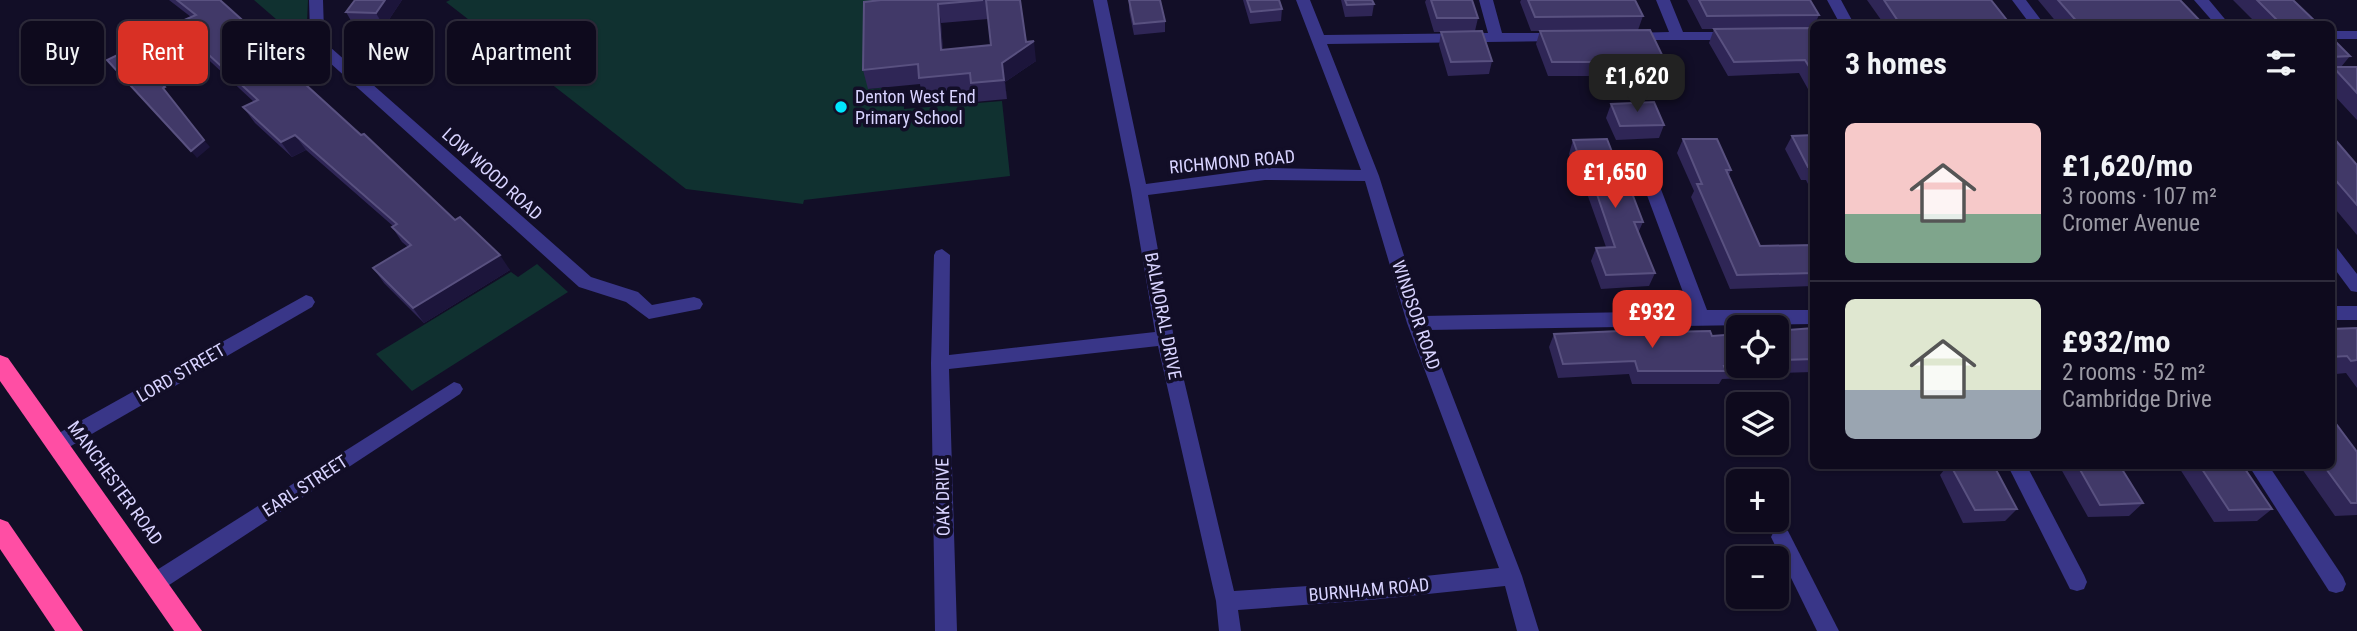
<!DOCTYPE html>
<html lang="en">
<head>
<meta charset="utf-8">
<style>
	body { margin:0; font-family:"Roboto Condensed",sans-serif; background:#1c182a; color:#f1f3f6; height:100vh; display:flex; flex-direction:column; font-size:26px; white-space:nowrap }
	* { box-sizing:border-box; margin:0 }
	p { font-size:23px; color:#9b9aa4 }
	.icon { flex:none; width:38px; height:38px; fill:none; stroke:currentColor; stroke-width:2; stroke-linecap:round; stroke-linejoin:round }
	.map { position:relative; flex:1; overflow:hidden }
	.panel { position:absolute; left:1810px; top:21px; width:525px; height:448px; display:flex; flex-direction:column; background:#0e0a1d; border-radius:10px; box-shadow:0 2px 5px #0004,0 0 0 2px #2e2b3b }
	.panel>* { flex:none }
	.banner { position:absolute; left:21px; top:21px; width:665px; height:63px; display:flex; gap:14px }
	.fabs { position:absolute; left:1726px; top:315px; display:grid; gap:14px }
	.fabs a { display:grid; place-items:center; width:63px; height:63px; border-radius:10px; background:#0e0a1d; box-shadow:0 2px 5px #0004,0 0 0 2px #2e2b3b; font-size:35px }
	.price { position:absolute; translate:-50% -60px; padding:0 16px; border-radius:14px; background:#d93025; color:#fff; font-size:23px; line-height:46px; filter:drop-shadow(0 2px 4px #0008) }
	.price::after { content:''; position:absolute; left:50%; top:42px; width:21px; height:16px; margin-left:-10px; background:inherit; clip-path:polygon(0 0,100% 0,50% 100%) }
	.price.selected { background:#222; color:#fff }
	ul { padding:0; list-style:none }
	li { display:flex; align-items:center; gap:21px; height:175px; padding:0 35px }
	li+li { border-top:2px solid #2e2b3b }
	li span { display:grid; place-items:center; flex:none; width:196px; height:140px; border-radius:10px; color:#555 }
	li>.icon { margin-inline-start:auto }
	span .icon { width:84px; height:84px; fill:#fffc; stroke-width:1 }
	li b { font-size:30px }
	h2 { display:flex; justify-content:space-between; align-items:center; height:84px; padding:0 35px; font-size:30px }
	.pill { padding:0 24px; border-radius:10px; background:#0e0a1d; box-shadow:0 2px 5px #0004,0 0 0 2px #2e2b3b; font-size:24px; line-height:63px }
	.pill.selected { background:#d93025; color:#fff }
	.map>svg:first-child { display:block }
</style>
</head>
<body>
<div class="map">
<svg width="2357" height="631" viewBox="0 0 2357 631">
	<rect width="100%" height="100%" fill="#120e27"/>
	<g fill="#103130">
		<polygon points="254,0 308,0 306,45"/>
		<polygon points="450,0 915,0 868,89 882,88 882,105 904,103 904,109 1002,101 1010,176 804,200 803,204 686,189 446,2"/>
		<polygon points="537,264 568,292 412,391 376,354 511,272 518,277"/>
	</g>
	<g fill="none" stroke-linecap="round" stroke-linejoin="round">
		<g fill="#393688" fill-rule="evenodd">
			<polygon points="309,0 323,0 324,32 330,47 591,277 638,292 652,305 694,297 700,299 703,304 700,309 649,319 626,302 579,287 319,53 310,32"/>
			<path d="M1093,0H1107L1146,184L1265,168L1361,170L1296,0H1310L1324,35L1488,33L1479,0H1493L1502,33H1561L1568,37L1561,41L1327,44L1379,176L1423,316L1690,311L1635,163L1643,158L1651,163L1707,310H1813V324L1427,330L1522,576L1539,631H1517L1505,586L1370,600L1238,610L1241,631H1219L1216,601L1158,346L949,369L957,631H935L931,363L934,255L936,251L942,249L950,255L949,355L1155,332L1131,190ZM1265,180L1365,181L1407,323L1499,568L1370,582L1234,591L1174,338L1148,195Z"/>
			<polygon points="1656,0 1670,0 1683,32 1733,32 1740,36 1733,40 1626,40 1626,34 1631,33 1669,32"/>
			<polygon points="1827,0 1841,0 1854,24 1840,24"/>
			<polygon points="2012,0 2026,0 2044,24 2030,24"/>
			<polygon points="2194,0 2209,0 2229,24 2215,24"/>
			<rect x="2331" y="31" width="26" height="8"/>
			<polygon points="2331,246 2337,248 2357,274 2357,292 2351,291 2331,264"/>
			<polygon points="306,295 312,297 315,302 312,307 64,450 57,452 50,450 48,444 50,438"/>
			<rect x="2331" y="306" width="26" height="14"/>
			<polygon points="454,382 460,384 463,389 460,394 163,589 156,591 149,589 146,582 149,575"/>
			<polygon points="2008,466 2027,466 2084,575 2087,582 2084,589 2077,591 2070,589"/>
			<polygon points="2249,466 2269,466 2343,577 2346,584 2343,591 2336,593 2329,591"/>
			<polygon points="1781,528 1788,531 1839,631 1817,631 1771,537 1774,531"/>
		</g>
		<g fill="#ff4ea4" fill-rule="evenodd">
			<polygon points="0,355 8,358 202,631 174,631 0,381"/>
			<polygon points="0,519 8,522 83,631 55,631 0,549"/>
		</g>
	</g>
	<g fill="#2f2656" fill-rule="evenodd">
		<polygon points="169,0 220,0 294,74 510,270 424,323 384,283 373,268 408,247 402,242 392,227 393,226 306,150 292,157 255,123 243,107 254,102 198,50 186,34 190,33 182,21 191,17"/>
		<polygon points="355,0 402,0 384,27 354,26 346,12"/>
		<path d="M881,0H1020L1026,42L1036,61L1005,82L1007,99L974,102L972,92L922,97L920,84L868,89L863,70ZM988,19L991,45L943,50L941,23Z"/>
		<polygon points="1129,0 1165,21 1165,32 1134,35 1129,10"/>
		<polygon points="1243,0 1279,0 1282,9 1281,21 1250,24"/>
		<polygon points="1341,0 1372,0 1374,4 1372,16 1345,17"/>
		<polygon points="1426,0 1472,0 1478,18 1475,31 1492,61 1489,74 1448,76 1439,45 1441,32 1456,32 1434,32 1425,2"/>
		<polygon points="1521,0 1635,0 1643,16 1638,30 1664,59 1659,73 1588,76 1548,76 1536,44 1540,31 1531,31 1520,2"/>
		<polygon points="1687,0 1810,0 1819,15 1815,24 1813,24 1813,98 1799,73 1728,76 1709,43 1714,29 1702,29"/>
		<polygon points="1867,0 1991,0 2010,24 1884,24"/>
		<polygon points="2038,0 2180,0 2203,24 2058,24"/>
		<polygon points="2233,0 2293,0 2318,24 2257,24"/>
		<polygon points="2331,37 2350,56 2341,67 2357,67 2357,120 2331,92"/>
		<polygon points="1611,104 1664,125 1659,138 1616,140 1606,118"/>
		<polygon points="1813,135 1813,194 1806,180 1801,180 1785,149 1792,136"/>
		<polygon points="2331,137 2357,165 2357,235 2331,204"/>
		<polygon points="1683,139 1731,170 1729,175 1760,246 1813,245 1813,286 1730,289 1691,197 1694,191 1677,153"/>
		<polygon points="1573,140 1626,188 1643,222 1638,233 1655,273 1649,286 1601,289 1591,261 1596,248 1606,247 1584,185 1580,185 1569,154"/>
		<polygon points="1813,328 1813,372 1779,373 1777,377 1722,379 1719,384 1632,384 1629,374 1558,378 1549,347 1554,334 1665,332 1712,336 1738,366 1776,366 1776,331"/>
		<polygon points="2357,328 2357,388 2346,373 2336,374 2331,369 2331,329"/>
		<polygon points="2357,452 2357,515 2335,516 2300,466 2331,466"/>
		<polygon points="1942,466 1994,466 2017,509 2005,521 1963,523 1940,475 1944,470"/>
		<polygon points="2062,466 2120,466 2143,503 2129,516 2088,517 2061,469 2063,467"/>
		<polygon points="2178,466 2243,466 2272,509 2257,521 2214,522"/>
	</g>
	<g fill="#1c153b">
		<polygon points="385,0 402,0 384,27 376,13"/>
		<polygon points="938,4 941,23 944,69 941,50"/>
		<polygon points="1034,41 1036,61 1005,82 1007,99 1002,63"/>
		<polygon points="271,46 282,61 268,47"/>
		<polygon points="295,135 306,150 292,157 281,142"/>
		<polygon points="204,140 210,147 197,158 191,151"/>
		<polygon points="500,255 510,270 424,323 413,308"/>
	</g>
	<g fill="#413968" stroke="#595180" stroke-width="2">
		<polygon points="177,0 220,0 271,46 268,47 294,74 361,135 364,134 455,220 460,217 500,255 413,308 373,268 411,245 392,227 397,224 295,135 281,142 243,107 258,100 186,34 195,31 182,21 196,15"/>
		<polygon points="355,0 385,0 376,13 346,12"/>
		<polygon points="881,0 983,0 938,4 941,50 991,45 986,0 1020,0 1026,42 1034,41 1002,63 1004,80 971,83 970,73 919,78 918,64 863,70 864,2"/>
		<polygon points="1129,0 1160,0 1165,21 1134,24"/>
		<polygon points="1247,0 1279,0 1282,9 1251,12"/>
		<polygon points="1345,0 1372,0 1374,4 1347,5"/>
		<polygon points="1431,0 1472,0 1478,18 1437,18"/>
		<polygon points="1528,0 1635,0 1643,16 1535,17"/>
		<polygon points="1699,0 1810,0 1819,15 1707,16"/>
		<polygon points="1884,0 1991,0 2010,24 1900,24"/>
		<polygon points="2058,0 2180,0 2203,24 2079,24"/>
		<polygon points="2257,0 2293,0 2318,24 2281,24"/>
		<polygon points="1813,28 1813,73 1805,60 1734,62 1714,29"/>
		<polygon points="1650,30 1664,59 1592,62 1552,62 1540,31"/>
		<polygon points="1482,31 1492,61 1451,62 1441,32"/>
		<polygon points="2331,37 2350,56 2331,57"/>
		<polygon points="128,50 165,87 163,88 204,140 191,151 107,60"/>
		<polygon points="2333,67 2357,67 2357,93"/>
		<polygon points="1654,102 1664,125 1620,126 1611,104"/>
		<polygon points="1813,135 1813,167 1808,167 1792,136"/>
		<polygon points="2332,136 2357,165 2357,205 2331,175"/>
		<polygon points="1607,139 1626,188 1630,188 1643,222 1634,222 1655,273 1606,275 1596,248 1615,247 1589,171 1584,171 1573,140"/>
		<polygon points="1683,139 1717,139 1731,170 1726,170 1760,246 1813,245 1813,273 1737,275 1697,184 1702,184"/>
		<polygon points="1813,328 1813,359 1783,360 1784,364 1776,364 1776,331"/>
		<polygon points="2357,328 2357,360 2351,361 2347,356 2331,357 2331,329"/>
		<polygon points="1664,329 1665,332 1710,331 1712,336 1738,334 1738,366 1739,366 1724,366 1726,371 1638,371 1635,361 1563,364 1554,334"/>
		<polygon points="2331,417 2357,452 2357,503 2351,503 2324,466 2331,466"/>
		<polygon points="1951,466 1994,466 2017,509 1975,510"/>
		<polygon points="2078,466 2120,466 2143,503 2100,505"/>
		<polygon points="2200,466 2243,466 2272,509 2229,510"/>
	</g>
	<circle fill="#00e6fe" stroke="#120e27" stroke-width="2.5" cx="841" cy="107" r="7"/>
	<g text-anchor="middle" stroke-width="7" stroke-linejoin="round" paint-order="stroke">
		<g font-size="18" fill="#d8d3ff" stroke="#120e27" text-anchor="start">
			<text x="855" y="103">Denton West End<tspan x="855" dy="21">Primary School</tspan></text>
		</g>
		<g font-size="18" fill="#d8d3ff" stroke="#120e27">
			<text transform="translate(1232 162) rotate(-5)" y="6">RICHMOND ROAD</text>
			<text transform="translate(492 174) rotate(42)" y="6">LOW WOOD ROAD</text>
			<text transform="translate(1416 315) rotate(71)" y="6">WINDSOR ROAD</text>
			<text transform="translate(1163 316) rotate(79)" y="6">BALMORAL DRIVE</text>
			<text transform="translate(181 373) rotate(-30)" y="6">LORD STREET</text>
			<text transform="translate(115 483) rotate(54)" y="6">MANCHESTER ROAD</text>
			<text transform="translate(305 486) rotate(-33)" y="6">EARL STREET</text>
			<text transform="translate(943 497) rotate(-91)" y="6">OAK DRIVE</text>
			<text transform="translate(1369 590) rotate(-5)" y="6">BURNHAM ROAD</text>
		</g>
	</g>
</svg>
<div class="fabs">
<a><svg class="icon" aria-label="locate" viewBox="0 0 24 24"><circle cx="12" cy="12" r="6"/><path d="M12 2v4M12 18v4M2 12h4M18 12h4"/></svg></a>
<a><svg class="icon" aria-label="layers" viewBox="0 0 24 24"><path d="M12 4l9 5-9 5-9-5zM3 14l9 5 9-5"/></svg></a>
<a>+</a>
<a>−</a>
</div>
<b class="price selected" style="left:1637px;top:114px">£1,620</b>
<b class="price" style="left:1615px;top:210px">£1,650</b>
<b class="price" style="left:1652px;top:350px">£932</b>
<div class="banner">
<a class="pill">Buy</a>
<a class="pill selected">Rent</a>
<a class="pill">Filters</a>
<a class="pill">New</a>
<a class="pill">Apartment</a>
</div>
<section class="panel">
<h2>3 homes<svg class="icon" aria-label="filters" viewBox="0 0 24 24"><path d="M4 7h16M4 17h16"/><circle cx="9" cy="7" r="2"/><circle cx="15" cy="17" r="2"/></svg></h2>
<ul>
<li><span style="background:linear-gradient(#f6c9c9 65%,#7fa58c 0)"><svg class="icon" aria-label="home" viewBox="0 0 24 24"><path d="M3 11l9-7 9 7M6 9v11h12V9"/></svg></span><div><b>£1,620/mo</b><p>3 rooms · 107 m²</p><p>Cromer Avenue</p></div></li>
<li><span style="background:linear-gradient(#dfe7d0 65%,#9aa5b1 0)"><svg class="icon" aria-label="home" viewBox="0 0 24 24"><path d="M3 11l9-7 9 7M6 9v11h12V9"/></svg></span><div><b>£932/mo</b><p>2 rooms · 52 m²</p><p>Cambridge Drive</p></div></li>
</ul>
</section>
</div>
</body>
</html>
